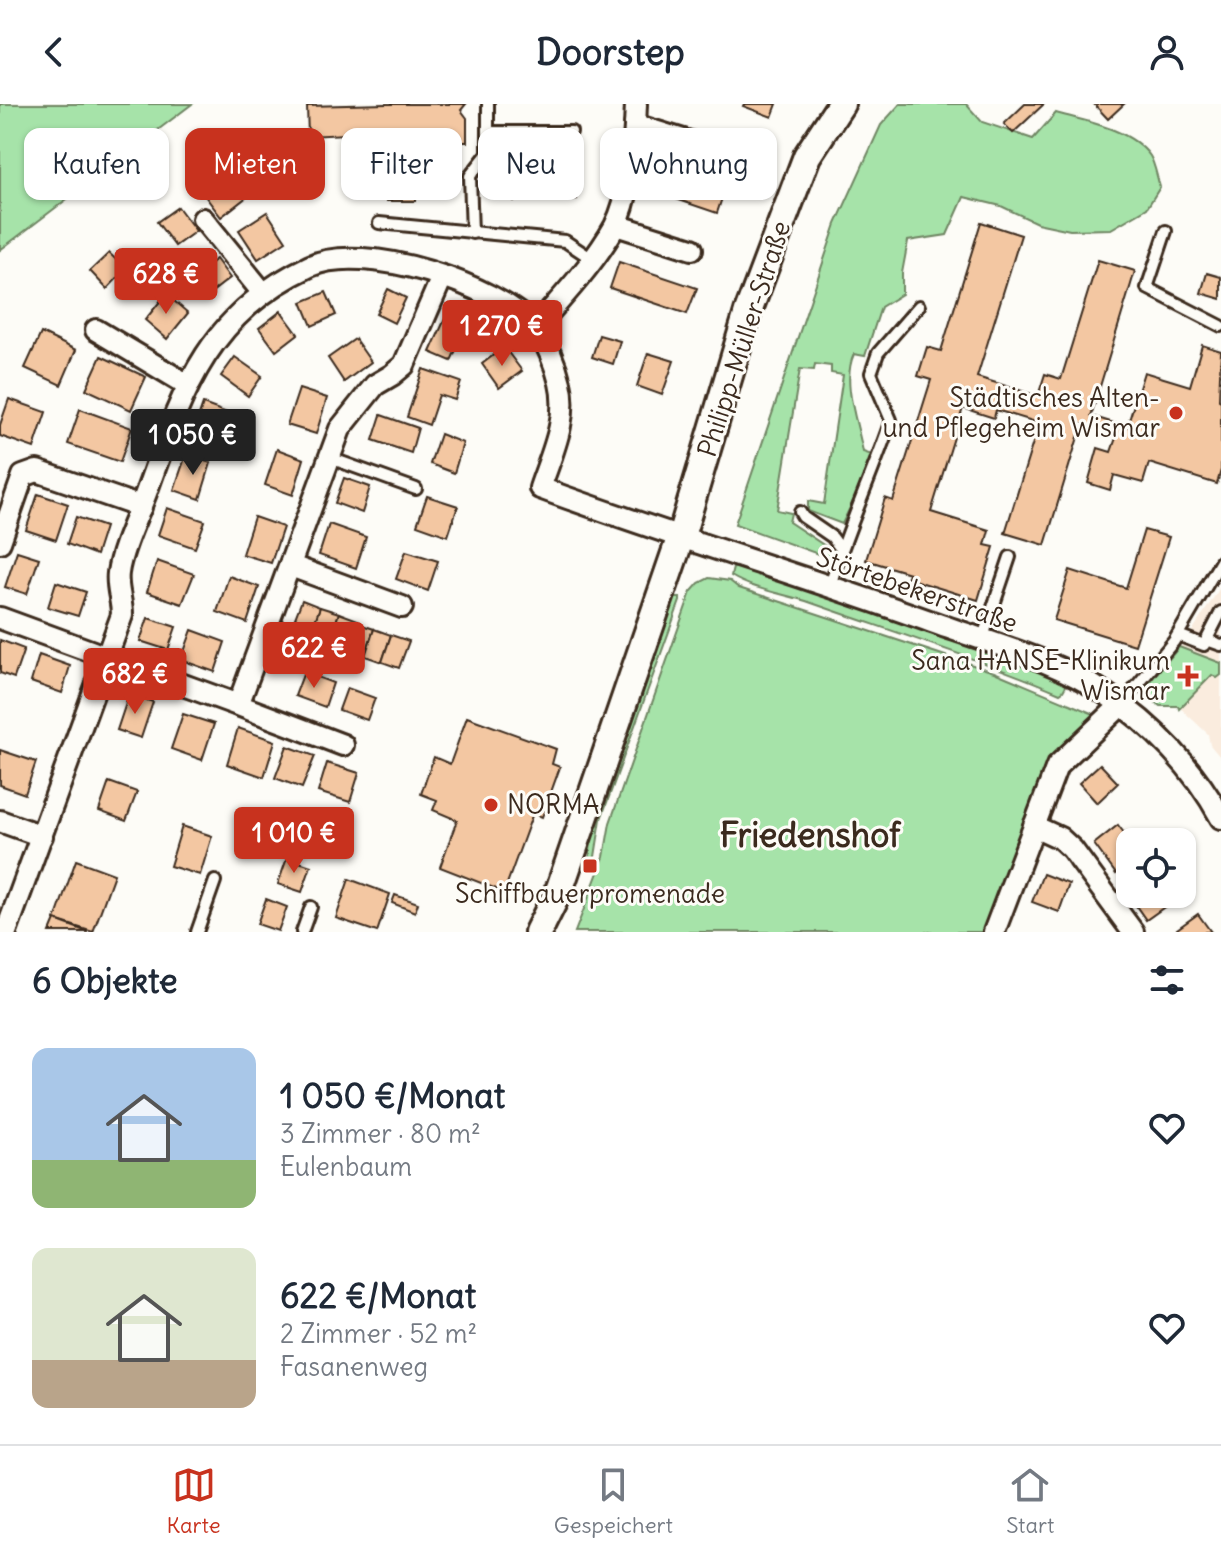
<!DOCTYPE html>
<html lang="de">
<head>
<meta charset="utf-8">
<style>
	body { margin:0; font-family:Delius,sans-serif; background:#f6f6f7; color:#1f2937; height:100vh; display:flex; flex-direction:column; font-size:30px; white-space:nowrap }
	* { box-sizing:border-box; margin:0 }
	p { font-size:26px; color:#747a83 }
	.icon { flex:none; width:44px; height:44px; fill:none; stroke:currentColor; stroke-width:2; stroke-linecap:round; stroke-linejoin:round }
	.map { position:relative; height:828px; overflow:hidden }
	.panel { display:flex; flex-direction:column; background:#fff; flex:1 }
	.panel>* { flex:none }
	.guide { position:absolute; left:24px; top:24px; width:800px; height:72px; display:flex; gap:16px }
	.controls { position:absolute; left:1116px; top:724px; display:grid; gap:16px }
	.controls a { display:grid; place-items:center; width:80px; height:80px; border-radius:16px; background:#fff; box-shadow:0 2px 6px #0004; font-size:40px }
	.price { position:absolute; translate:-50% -68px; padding:0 18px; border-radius:8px; background:#c8321e; color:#fff; font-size:26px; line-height:52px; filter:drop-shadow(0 2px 4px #0008) }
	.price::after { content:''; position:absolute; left:50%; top:48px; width:24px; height:18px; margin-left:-12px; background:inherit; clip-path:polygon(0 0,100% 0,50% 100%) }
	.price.active { background:#222; color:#fff }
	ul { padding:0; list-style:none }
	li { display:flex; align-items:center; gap:24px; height:200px; padding:0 32px }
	li span { display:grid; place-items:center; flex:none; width:224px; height:160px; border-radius:16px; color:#555 }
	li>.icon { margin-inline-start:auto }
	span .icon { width:96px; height:96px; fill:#fffc; stroke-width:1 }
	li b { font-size:34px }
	h2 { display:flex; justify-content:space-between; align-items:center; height:96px; padding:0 32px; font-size:34px }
	.pill { padding:0 28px; border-radius:16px; background:#fff; box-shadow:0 2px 6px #0004; font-size:28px; line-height:72px }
	.pill.active { background:#c8321e; color:#fff }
	header { display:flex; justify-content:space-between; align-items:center; height:104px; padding:0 32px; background:#fff; font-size:36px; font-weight:700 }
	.tabs { display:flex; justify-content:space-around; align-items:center; height:112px; border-top:2px solid #e0e1e3; background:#fff; font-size:22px; color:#747a83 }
	.tabs a { display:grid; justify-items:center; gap:4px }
	.tabs .active { color:#c8321e }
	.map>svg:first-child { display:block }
</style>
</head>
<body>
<header><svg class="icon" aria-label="back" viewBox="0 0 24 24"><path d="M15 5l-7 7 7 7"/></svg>Doorstep<svg class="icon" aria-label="person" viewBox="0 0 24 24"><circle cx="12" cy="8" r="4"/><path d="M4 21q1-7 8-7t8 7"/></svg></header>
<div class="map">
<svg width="1221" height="828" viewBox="0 0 1221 828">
	<rect width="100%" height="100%" fill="#fdfcf7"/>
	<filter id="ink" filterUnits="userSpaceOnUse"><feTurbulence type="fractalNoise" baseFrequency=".0125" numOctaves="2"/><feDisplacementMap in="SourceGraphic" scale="16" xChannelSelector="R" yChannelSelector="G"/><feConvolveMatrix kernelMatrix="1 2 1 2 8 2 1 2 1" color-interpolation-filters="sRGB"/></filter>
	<g filter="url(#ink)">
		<polygon fill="#faecde" points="1221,482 1221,654 1210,641 1208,630 1178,602 1160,602 1144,590 1149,579 1187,535"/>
		<g fill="#a6e3a9" stroke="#708664" stroke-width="2">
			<polygon points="0,0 192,0 0,146"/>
			<path d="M900,0H966L982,18L1033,35L1056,9C1085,17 1131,25 1150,52C1155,60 1157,74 1160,83L1147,104L1111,125L1070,126L1037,119L1001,102L964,93L947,131L908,137L902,169V190L881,203L865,252L854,250C841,278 858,319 863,348L875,352L842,420L808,407V397L824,400L843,271L831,269V262L815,260L814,266L800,265L777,406L791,409L789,418L831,446L829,454L735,420L836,120L881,21Z"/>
			<path d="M739,463L1001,551L1068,578L1063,587L1060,589C977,554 891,527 806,497C781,489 754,486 731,472L733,464Z"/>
			<polygon points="709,474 730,477 739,484 994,568 1094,610 1098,615 1054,655 987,828 575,828 604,753 610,719 691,488 699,479"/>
			<polygon points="674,494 680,494 680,497 601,715 594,759 591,759 589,757 593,718"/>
			<path d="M1179,543L1221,559V571L1217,574L1212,571L1179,605L1178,602H1160L1144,590C1151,572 1168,558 1179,543Z"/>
		</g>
		<g fill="#f3c7a2" stroke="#3b2a1e" stroke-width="2">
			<polygon points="387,0 466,0 461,6 467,14 467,38 444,38 437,32 430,37 425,31 416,31 416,97 386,97 385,28 308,32 307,2"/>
			<polygon points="744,0 777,0 772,13 743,2"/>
			<polygon points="1025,0 1044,0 1013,29 1004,20"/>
			<polygon points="1094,0 1124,0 1108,15"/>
			<polygon points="576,55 577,95 514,97 512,57"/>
			<polygon points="664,62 726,82 717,109 655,88"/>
			<polygon points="232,72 248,92 221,113 205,92"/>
			<polygon points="178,103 196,127 175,142 157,118"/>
			<polygon points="267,108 286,137 258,155 239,126"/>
			<polygon points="981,118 1021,131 977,273 1038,292 1045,270 1061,275 1098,156 1135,167 1091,312 1127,323 1144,268 1190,282 1202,241 1221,247 1219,296 1221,297 1221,366 1217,380 1149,359 1143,379 1114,371 1110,386 1088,379 1098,344 1111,348 1117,331 1082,320 1045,441 1005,429 1039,319 996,306 994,314 963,304 931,408 989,426 985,441 994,443 978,496 907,474 909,469 866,456 885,394 893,397 931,276 918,272 927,243 941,247"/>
			<polygon points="109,149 126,165 107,185 90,167"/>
			<polygon points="216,155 230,174 212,188 197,169"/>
			<polygon points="619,158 697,184 687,210 610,184"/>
			<polygon points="1207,169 1221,173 1221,195 1201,189"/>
			<polygon points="388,185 406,194 394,219 376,210"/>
			<polygon points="326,188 336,211 312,222 302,198"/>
			<polygon points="166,190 188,209 167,235 145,216"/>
			<polygon points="449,206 470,215 451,257 430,248"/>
			<polygon points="281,207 298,230 276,247 259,224"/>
			<polygon points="41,229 76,246 61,281 25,264"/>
			<polygon points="599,231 620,237 613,260 592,253"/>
			<polygon points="355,235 371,258 344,278 328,254"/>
			<polygon points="504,243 522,267 499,284 482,260"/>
			<polygon points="648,249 674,257 662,291 637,282"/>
			<polygon points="101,252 146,273 131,306 86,285"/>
			<polygon points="235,253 262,272 248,292 221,272"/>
			<polygon points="423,265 461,278 455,296 439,291 429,321 407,313"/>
			<polygon points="299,285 327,294 316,330 287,321"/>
			<polygon points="9,295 46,308 34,344 0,332 0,321"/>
			<polygon points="203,300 230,310 218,346 191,335"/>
			<polygon points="80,305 132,324 120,358 68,340"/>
			<polygon points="381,311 418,324 411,349 373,336"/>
			<polygon points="440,330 463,339 454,369 430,360"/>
			<polygon points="277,345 304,355 293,391 265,381"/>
			<polygon points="186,351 211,359 200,395 174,386"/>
			<polygon points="344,374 370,383 362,409 335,399"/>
			<polygon points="38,390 68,400 56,436 26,426"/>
			<polygon points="427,392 458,402 448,432 417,421"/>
			<polygon points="167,404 205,417 195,444 158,431"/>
			<polygon points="76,413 105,423 96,451 67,440"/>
			<polygon points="254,413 283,423 271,459 242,450"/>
			<polygon points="329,420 366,433 356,464 319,451"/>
			<polygon points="1144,426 1169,433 1135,541 1054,516 1070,466 1126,484"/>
			<polygon points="17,447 39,454 27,490 5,483"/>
			<polygon points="406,447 438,457 428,487 396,475"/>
			<polygon points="157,457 194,470 182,500 147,488"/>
			<polygon points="229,472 259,483 247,519 217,508"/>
			<polygon points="56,478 86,488 78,512 48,503"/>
			<polygon points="302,496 320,503 311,529 292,522"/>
			<polygon points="320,503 339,509 330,536 311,529"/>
			<polygon points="339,509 358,516 348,542 330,536"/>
			<polygon points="148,514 176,523 168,546 140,537"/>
			<polygon points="356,519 374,525 365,552 347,545"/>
			<polygon points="374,525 391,531 382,558 365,552"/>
			<polygon points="192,526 225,538 215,568 181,556"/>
			<polygon points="391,531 409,537 399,564 382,558"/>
			<polygon points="0,536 24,545 14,574 0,569"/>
			<polygon points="39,551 70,562 62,589 31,578"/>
			<polygon points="304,568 333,579 325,603 295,592"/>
			<polygon points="347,584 375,594 367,616 339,606"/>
			<polygon points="129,590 153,598 141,634 117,626"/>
			<polygon points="183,610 214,620 202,656 171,645"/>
			<polygon points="467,613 556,645 552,660 560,663 542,713 533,709 504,788 440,763 457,716 433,706 437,696 421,690 434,653 450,660"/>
			<polygon points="238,624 275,637 264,673 227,660"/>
			<polygon points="287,642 315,652 302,684 275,674"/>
			<polygon points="0,646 36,658 25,690 0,681"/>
			<polygon points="327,659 359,669 350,698 318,688"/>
			<polygon points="1100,660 1118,679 1097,699 1079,679"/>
			<polygon points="109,678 137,688 126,717 99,707"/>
			<polygon points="1118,721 1131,738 1130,760 1116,770 1094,740"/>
			<polygon points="182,722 212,732 200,771 170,762"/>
			<polygon points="287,754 311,762 302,788 278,780"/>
			<polygon points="76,756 114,770 93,828 55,816"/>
			<polygon points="1043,770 1069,780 1059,808 1032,798"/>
			<polygon points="349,775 390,790 377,828 336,814"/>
			<polygon points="1130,787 1130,790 1164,790 1170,799 1146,816 1127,789"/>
			<polygon points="395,791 418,799 415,808 392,799"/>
			<polygon points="266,795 287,803 278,827 257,820"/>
			<polygon points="1198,810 1211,828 1179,828 1177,825"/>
			<polygon points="55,816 88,828 50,828"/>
		</g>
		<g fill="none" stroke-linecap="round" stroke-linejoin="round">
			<defs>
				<g id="service">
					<polyline points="488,28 571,28"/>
					<polyline points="379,119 565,137 592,155"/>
					<polyline points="1166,127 1147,184 1221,222"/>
					<polyline points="472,129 470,72 488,49 488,0"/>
					<polyline points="330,354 416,385"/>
					<polyline points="800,408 803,413 832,433 841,445"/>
					<path d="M830,482C847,425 872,372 891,316L871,269L878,249L919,202"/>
					<polyline points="1178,531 1204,541 1221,508"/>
					<polyline points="982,536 1010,453"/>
					<polyline points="1207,536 1221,541"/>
					<polyline points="1121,601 1174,537 1221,457"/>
					<polyline points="197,828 215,777"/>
					<polyline points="302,828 311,803"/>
				</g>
				<g id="minor">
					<polyline points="635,21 738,53"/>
					<polyline points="203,115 263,189"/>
					<polyline points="616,121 692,145"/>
					<path d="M535,224C563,193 595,158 615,122C631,91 635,34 636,0"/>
					<polyline points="96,226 188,281"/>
					<polyline points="0,438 23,372 37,367 141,403"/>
					<polyline points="291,462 402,503"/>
					<polyline points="0,514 238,601 340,325 375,281 392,271 404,261 442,173"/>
					<polyline points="238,601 343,641"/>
					<polyline points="0,717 42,732"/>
					<polyline points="1034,722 1060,734 1072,745 1133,828"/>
					<path d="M6,828L122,511C122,496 116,483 118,469C121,445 137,413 146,389C182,289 206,211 310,162C364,137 497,181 535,224C547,238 556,262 560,279C569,315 551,351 540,384C670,432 802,471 932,518C990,539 1055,555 1106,590C1153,621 1194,664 1221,714"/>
					<polyline points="994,828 1057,662 1121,601"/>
				</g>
				<polyline id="tertiary" points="538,828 560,784 681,432 748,208 807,52 841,0"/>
			</defs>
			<use href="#service" stroke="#3b2a1e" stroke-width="16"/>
			<use href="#minor" stroke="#3b2a1e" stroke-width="26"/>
			<use href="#tertiary" stroke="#3b2a1e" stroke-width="32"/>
			<use href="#service" stroke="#fdfcf7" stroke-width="10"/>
			<use href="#minor" stroke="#fdfcf7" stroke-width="20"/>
			<use href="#tertiary" stroke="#fdfcf7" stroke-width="26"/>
		</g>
	</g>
	<g fill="#c8321e" stroke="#fdfcf7" stroke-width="3">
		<circle cx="1176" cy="309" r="8"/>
		<path d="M1184 560h8v8h8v8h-8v8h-8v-8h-8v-8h8z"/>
		<circle cx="491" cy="701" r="8"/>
		<rect x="582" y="754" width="16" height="16" rx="4"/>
	</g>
	<g text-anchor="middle" stroke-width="6" stroke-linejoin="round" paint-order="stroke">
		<g font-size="26" fill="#3b2a1e" stroke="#fdfcf7">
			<text transform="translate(744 235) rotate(-72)" y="9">Philipp-Müller-Straße</text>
			<text transform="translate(917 486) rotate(19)" y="9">Störtebekerstraße</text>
		</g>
		<g font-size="26" fill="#3b2a1e" stroke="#fdfcf7" text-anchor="end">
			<text x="1160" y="303">Städtisches Alten-<tspan x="1160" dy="30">und Pflegeheim Wismar</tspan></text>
			<text x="1170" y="566">Sana HANSE-Klinikum<tspan x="1170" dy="30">Wismar</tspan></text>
			<text x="507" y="710" text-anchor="start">NORMA</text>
			<text x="590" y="799" text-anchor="middle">Schiffbauerpromenade</text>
		</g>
		<g font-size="34" font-weight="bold" fill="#3b2a1e" stroke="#fdfcf7">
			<text x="810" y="743">Friedenshof</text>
		</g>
	</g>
</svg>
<div class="controls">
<a><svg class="icon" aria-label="locate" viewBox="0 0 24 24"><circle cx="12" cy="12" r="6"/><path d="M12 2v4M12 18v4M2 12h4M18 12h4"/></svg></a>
</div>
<b class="price" style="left:166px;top:212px">628 €</b>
<b class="price" style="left:502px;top:264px">1 270 €</b>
<b class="price active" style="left:193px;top:373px">1 050 €</b>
<b class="price" style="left:314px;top:586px">622 €</b>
<b class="price" style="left:135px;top:612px">682 €</b>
<b class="price" style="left:294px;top:771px">1 010 €</b>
<div class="guide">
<a class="pill">Kaufen</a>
<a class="pill active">Mieten</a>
<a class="pill">Filter</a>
<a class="pill">Neu</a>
<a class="pill">Wohnung</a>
</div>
</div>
<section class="panel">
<h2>6 Objekte<svg class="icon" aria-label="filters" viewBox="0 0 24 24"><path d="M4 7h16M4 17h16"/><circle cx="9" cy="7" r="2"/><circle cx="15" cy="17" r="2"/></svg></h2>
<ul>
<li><span style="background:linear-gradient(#a9c7e8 70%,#8fb573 0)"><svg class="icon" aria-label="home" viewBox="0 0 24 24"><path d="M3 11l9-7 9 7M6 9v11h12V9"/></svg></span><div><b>1 050 €/Monat</b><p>3 Zimmer · 80 m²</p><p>Eulenbaum</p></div><svg class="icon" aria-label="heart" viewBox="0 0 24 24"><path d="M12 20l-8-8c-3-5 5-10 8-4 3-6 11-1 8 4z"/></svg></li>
<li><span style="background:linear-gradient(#dfe7d0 70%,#b9a48a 0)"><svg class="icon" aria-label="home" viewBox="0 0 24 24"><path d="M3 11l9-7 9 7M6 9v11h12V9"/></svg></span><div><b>622 €/Monat</b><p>2 Zimmer · 52 m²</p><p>Fasanenweg</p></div><svg class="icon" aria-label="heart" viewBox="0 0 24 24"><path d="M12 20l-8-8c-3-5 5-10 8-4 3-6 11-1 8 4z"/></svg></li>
</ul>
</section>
<nav class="tabs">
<a class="active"><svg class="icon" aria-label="map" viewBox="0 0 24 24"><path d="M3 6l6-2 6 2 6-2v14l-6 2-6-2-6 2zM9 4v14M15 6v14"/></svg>Karte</a>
<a><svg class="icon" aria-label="saved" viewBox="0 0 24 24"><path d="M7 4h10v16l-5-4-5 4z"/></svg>Gespeichert</a>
<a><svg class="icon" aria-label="home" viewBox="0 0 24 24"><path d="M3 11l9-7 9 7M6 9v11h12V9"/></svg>Start</a>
</nav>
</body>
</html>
